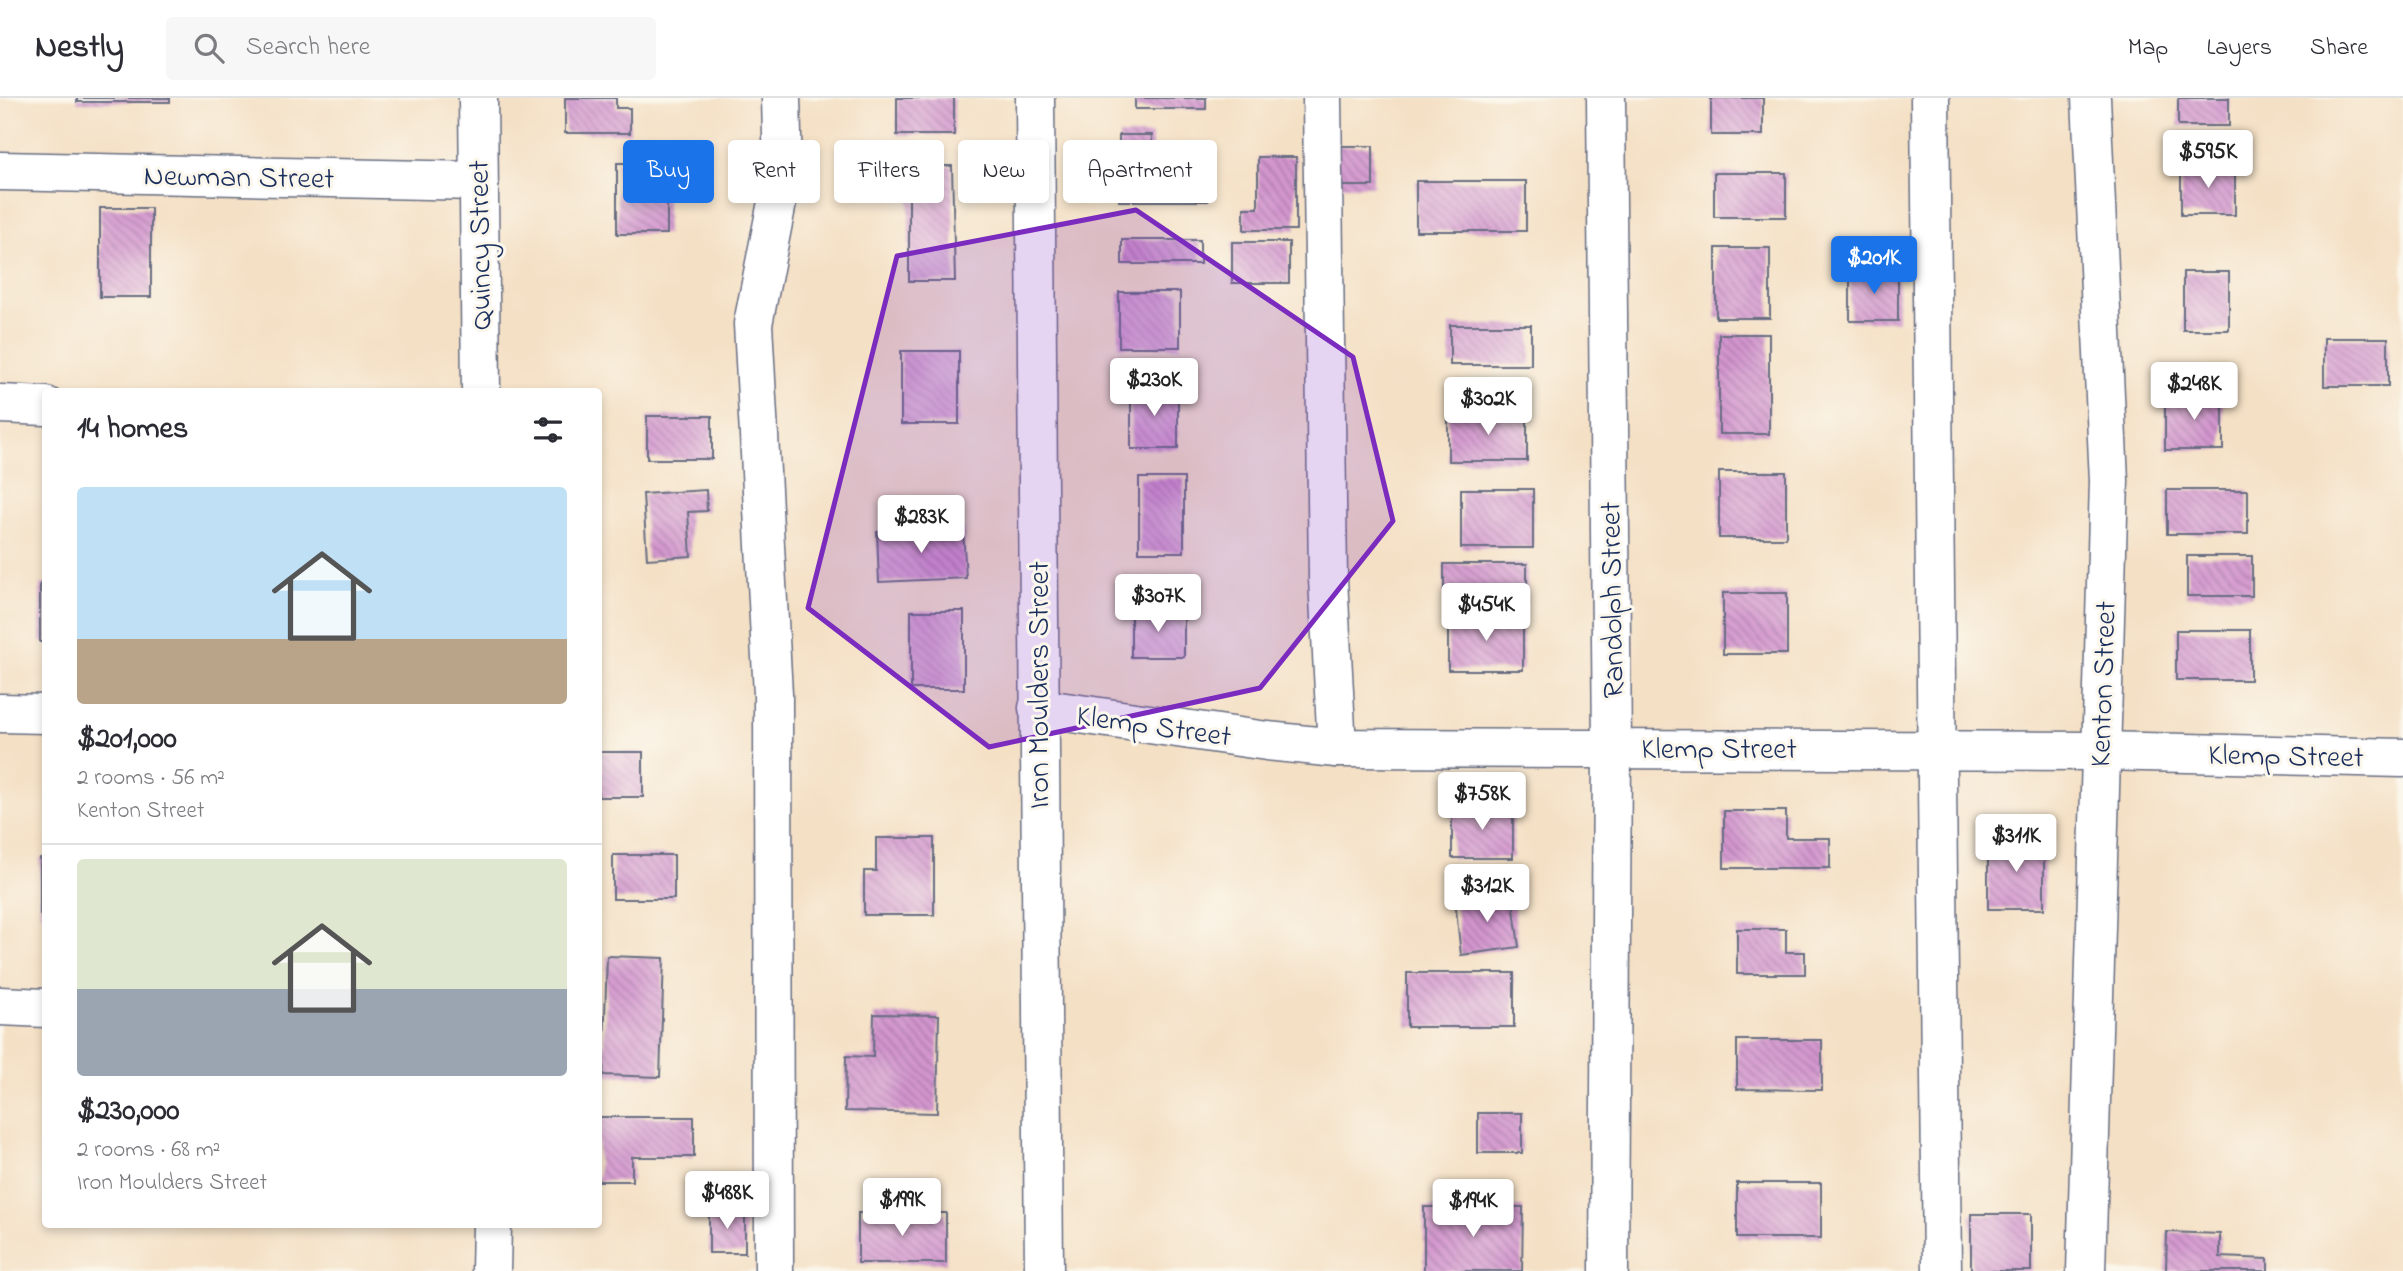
<!DOCTYPE html>
<html lang="en">
<head>
<meta charset="utf-8">
<style>
	body { margin:0; font-family:"Indie Flower",sans-serif; background:#f7f7f7; color:#2b2b33; height:100vh; display:flex; flex-direction:column; font-size:26px; white-space:nowrap }
	* { box-sizing:border-box; margin:0 }
	p { font-size:23px; color:#7c7c81 }
	.icon { flex:none; width:38px; height:38px; fill:none; stroke:currentColor; stroke-width:2; stroke-linecap:round; stroke-linejoin:round }
	.map { position:relative; flex:1; overflow:hidden }
	.drawer { position:absolute; left:42px; top:290px; width:560px; height:840px; display:flex; flex-direction:column; background:#fff; border-radius:7px; box-shadow:0 4px 10px #0003 }
	.drawer>* { flex:none }
	.hud { position:absolute; left:623px; top:42px; width:665px; height:63px; display:flex; gap:14px }
	.price { position:absolute; translate:-50% -60px; padding:0 16px; border-radius:7px; background:#fff; color:#222; font-size:23px; line-height:46px; filter:drop-shadow(0 2px 4px #0008) }
	.price::after { content:''; position:absolute; left:50%; top:42px; width:21px; height:16px; margin-left:-10px; background:inherit; clip-path:polygon(0 0,100% 0,50% 100%) }
	.price.selected { background:#1a73e8; color:#fff }
	ul { padding:0; list-style:none }
	li { display:grid; align-content:center; gap:14px; height:371px; padding:0 35px }
	li+li { border-top:2px solid #e1e1e2 }
	li span { display:grid; place-items:center; height:217px; border-radius:7px; color:#555 }
	li>.icon { margin-inline-start:auto }
	span .icon { width:126px; height:126px; fill:#fffc; stroke-width:1 }
	li b { font-size:30px }
	h2 { display:flex; justify-content:space-between; align-items:center; height:84px; padding:0 35px; font-size:30px }
	.chip { padding:0 24px; border-radius:7px; background:#fff; box-shadow:0 4px 10px #0003; font-size:24px; line-height:63px }
	.chip.selected { background:#1a73e8; color:#fff }
	header { display:flex; align-items:center; gap:42px; box-sizing:border-box; height:98px; padding:0 35px; background:#fff; border-bottom:2px solid #e1e1e2 }
	header strong { font-size:33px }
	nav { display:flex; gap:38px; margin-inline-start:auto; font-size:24px }
	.search { width:490px; height:63px; background:#f7f7f7; display:flex; align-items:center; gap:18px; box-sizing:border-box; padding:0 24px; border-radius:7px; color:#7c7c81; font-size:26px }
	.map>svg:first-child { display:block }
</style>
</head>
<body>
<header>
<strong>Nestly</strong>
<div class="search"><svg class="icon" aria-label="search" viewBox="0 0 24 24"><circle cx="10" cy="10" r="6"/><path d="M15 15l6 6"/></svg>Search here</div>
<nav><a>Map</a><a>Layers</a><a>Share</a></nav>
</header>
<div class="map">
<svg width="2403" height="1173" viewBox="0 0 2403 1173">
	<defs>
		<pattern id="building-back-hatch" width="6" height="6" patternUnits="userSpaceOnUse" patternTransform="scale(1.75)"><rect width="6" height="6" fill="#d395ce"/><path d="M-1 5l2 2M0 0l6 6M5-1l2 2" fill="none" stroke="#aa7aaa"/></pattern>
	</defs>
	<rect width="100%" height="100%" fill="#fbf7ec"/>
	<filter id="ink" filterUnits="userSpaceOnUse"><feTurbulence type="fractalNoise" baseFrequency=".0143" numOctaves="2"/><feDisplacementMap in="SourceGraphic" scale="14" xChannelSelector="R" yChannelSelector="G"/><feConvolveMatrix kernelMatrix="1 2 1 2 8 2 1 2 1" color-interpolation-filters="sRGB"/></filter>
	<filter id="wash" filterUnits="userSpaceOnUse"><feTurbulence type="fractalNoise" baseFrequency=".00686" numOctaves="4" result="noise"/><feDisplacementMap in="SourceGraphic" scale="28" xChannelSelector="R" yChannelSelector="G"/><feGaussianBlur stdDeviation="1.57" result="paint"/><feColorMatrix in="noise" values="0 0 0 0 0 0 0 0 0 0 0 0 0 0 0 0 0 1.4 0 .05"/><feComposite in="paint" operator="in"/></filter>
	<g filter="url(#wash)">
		<rect width="100%" height="100%" fill="#f4e0c5"/>
		<g id="blocks">
			<g fill="url(#building-back-hatch)">
				<rect x="77" y="0" width="93" height="4"/>
				<polygon points="565,0 616,0 616,10 630,10 630,35 565,35"/>
				<rect x="897" y="0" width="57" height="37"/>
				<rect x="1135" y="0" width="71" height="11"/>
				<rect x="1711" y="0" width="52" height="37"/>
				<rect x="2178" y="0" width="51" height="28"/>
				<polygon points="1119,37 1152,37 1152,58 1208,58 1208,103 1119,103"/>
				<rect x="1334" y="48" width="39" height="40"/>
				<polygon points="1258,59 1296,59 1296,132 1244,132 1244,110 1258,110"/>
				<rect x="617" y="65" width="50" height="71"/>
				<rect x="2181" y="66" width="54" height="51"/>
				<polygon points="909,68 952,68 955,183 909,183"/>
				<rect x="1714" y="75" width="72" height="44"/>
				<rect x="1416" y="83" width="110" height="50"/>
				<rect x="100" y="110" width="51" height="89"/>
				<rect x="1122" y="142" width="78" height="24"/>
				<rect x="1232" y="144" width="57" height="41"/>
				<rect x="1716" y="150" width="54" height="70"/>
				<rect x="1850" y="174" width="48" height="49"/>
				<rect x="2183" y="174" width="46" height="58"/>
				<rect x="1119" y="194" width="61" height="55"/>
				<rect x="1450" y="227" width="81" height="40"/>
				<rect x="1719" y="236" width="50" height="100"/>
				<rect x="2324" y="240" width="64" height="48"/>
				<rect x="901" y="253" width="58" height="73"/>
				<rect x="1131" y="288" width="47" height="63"/>
				<rect x="2165" y="297" width="58" height="55"/>
				<rect x="1448" y="315" width="79" height="48"/>
				<rect x="647" y="318" width="65" height="43"/>
				<rect x="1719" y="374" width="67" height="66"/>
				<rect x="1139" y="380" width="45" height="74"/>
				<rect x="1461" y="391" width="72" height="59"/>
				<polygon points="706,392 707,413 688,414 691,458 647,461 643,396"/>
				<rect x="2167" y="392" width="81" height="44"/>
				<polygon points="963,431 966,480 879,484 877,434"/>
				<rect x="2187" y="458" width="65" height="40"/>
				<rect x="1444" y="466" width="83" height="40"/>
				<rect x="40" y="486" width="6" height="58"/>
				<rect x="1723" y="495" width="64" height="61"/>
				<rect x="911" y="513" width="53" height="78"/>
				<rect x="1131" y="514" width="53" height="45"/>
				<rect x="1448" y="519" width="75" height="53"/>
				<rect x="2176" y="532" width="74" height="50"/>
				<rect x="598" y="654" width="45" height="45"/>
				<rect x="1452" y="708" width="61" height="52"/>
				<polygon points="1724,713 1786,713 1786,740 1830,740 1830,770 1724,770"/>
				<polygon points="876,740 934,740 934,817 864,817 864,773 876,773"/>
				<rect x="1988" y="740" width="56" height="71"/>
				<rect x="613" y="757" width="61" height="44"/>
				<rect x="40" y="760" width="6" height="56"/>
				<polygon points="1512,796 1519,849 1461,857 1455,802"/>
				<polygon points="1737,831 1786,831 1786,854 1805,854 1805,876 1737,876"/>
				<polygon points="607,858 664,860 660,979 603,977"/>
				<rect x="1407" y="875" width="107" height="54"/>
				<polygon points="874,916 939,917 937,1015 845,1013 846,958 873,959"/>
				<polygon points="1737,942 1822,942 1822,992 1737,991"/>
				<rect x="1478" y="1015" width="44" height="40"/>
				<polygon points="598,1019 694,1019 694,1059 632,1059 632,1083 598,1083"/>
				<rect x="1737" y="1085" width="84" height="55"/>
				<polygon points="1424,1109 1523,1109 1522,1173 1424,1173"/>
				<rect x="709" y="1110" width="36" height="45"/>
				<rect x="858" y="1115" width="88" height="50"/>
				<rect x="1971" y="1116" width="60" height="57"/>
				<polygon points="2167,1134 2220,1136 2220,1159 2268,1161 2268,1173 2166,1173"/>
			</g>
		</g>
	</g>
	<g filter="url(#ink)">
		<use href="#blocks" fill-opacity="0" stroke="#676d82" stroke-width="2"/>
		<g fill="none" stroke-linecap="round" stroke-linejoin="round">
			<defs>
				<g id="minor">
					<polyline points="478,0 481,294"/>
					<polyline points="1035,0 1044,1173"/>
					<polyline points="1322,0 1328,481 1337,650"/>
					<polyline points="1606,0 1612,650 1609,1173"/>
					<polyline points="1930,0 1942,1173"/>
					<polyline points="0,73 477,83"/>
					<polyline points="0,306 46,308"/>
					<polyline points="1038,610 1267,643 1337,650 2099,653 2403,660"/>
					<polyline points="0,615 46,616"/>
					<polyline points="0,908 46,910"/>
					<polyline points="491,1173 492,1127"/>
					<polyline points="774,1173 773,596 753,226 783,74 781,0"/>
					<polyline points="2086,1173 2109,383 2091,0"/>
				</g>
			</defs>
			<use href="#minor" stroke="#676d82" stroke-width="41"/>
			<use href="#minor" stroke="#fff" stroke-width="38"/>
		</g>
	</g>
	<path fill="#7b2cbf" fill-opacity="0.2" stroke="#7b2cbf" stroke-width="5" stroke-linejoin="round" d="M1136,112L1353,259L1393,423L1260,590L989,649L808,510L897,158Z"/>
	<g text-anchor="middle" stroke-width="6" stroke-linejoin="round" paint-order="stroke">
		<g font-size="30" fill="#1b2f5e" stroke="#fbf7ec">
			<text transform="translate(239 78) rotate(1)" y="10">Newman Street</text>
			<text transform="translate(479 147) rotate(-91)" y="10">Quincy Street</text>
			<text transform="translate(1611 502) rotate(-91)" y="10">Randolph Street</text>
			<text transform="translate(2102 586) rotate(-88)" y="10">Kenton Street</text>
			<text transform="translate(1038 587) rotate(-90)" y="10">Iron Moulders Street</text>
			<text transform="translate(1154 627) rotate(8)" y="10">Klemp Street</text>
			<text x="1719" y="660">Klemp Street</text>
			<text transform="translate(2286 657) rotate(1)" y="10">Klemp Street</text>
		</g>
	</g>
</svg>
<b class="price" style="left:2208px;top:92px">$595K</b>
<b class="price selected" style="left:1874px;top:198px">$201K</b>
<b class="price" style="left:1154px;top:320px">$230K</b>
<b class="price" style="left:2194px;top:324px">$248K</b>
<b class="price" style="left:1488px;top:339px">$302K</b>
<b class="price" style="left:921px;top:457px">$283K</b>
<b class="price" style="left:1158px;top:536px">$307K</b>
<b class="price" style="left:1486px;top:545px">$454K</b>
<b class="price" style="left:1482px;top:734px">$758K</b>
<b class="price" style="left:2016px;top:776px">$311K</b>
<b class="price" style="left:1487px;top:826px">$312K</b>
<b class="price" style="left:727px;top:1133px">$488K</b>
<b class="price" style="left:902px;top:1140px">$199K</b>
<b class="price" style="left:1473px;top:1141px">$194K</b>
<div class="hud">
<a class="chip selected">Buy</a>
<a class="chip">Rent</a>
<a class="chip">Filters</a>
<a class="chip">New</a>
<a class="chip">Apartment</a>
</div>
<section class="drawer">
<h2>14 homes<svg class="icon" aria-label="filters" viewBox="0 0 24 24"><path d="M4 7h16M4 17h16"/><circle cx="9" cy="7" r="2"/><circle cx="15" cy="17" r="2"/></svg></h2>
<ul>
<li><span style="background:linear-gradient(#bfe0f5 70%,#b9a48a 0)"><svg class="icon" aria-label="home" viewBox="0 0 24 24"><path d="M3 11l9-7 9 7M6 9v11h12V9"/></svg></span><div><b>$201,000</b><p>2 rooms · 56 m²</p><p>Kenton Street</p></div></li>
<li><span style="background:linear-gradient(#dfe7d0 60%,#9aa5b1 0)"><svg class="icon" aria-label="home" viewBox="0 0 24 24"><path d="M3 11l9-7 9 7M6 9v11h12V9"/></svg></span><div><b>$230,000</b><p>2 rooms · 68 m²</p><p>Iron Moulders Street</p></div></li>
</ul>
</section>
</div>
</body>
</html>
